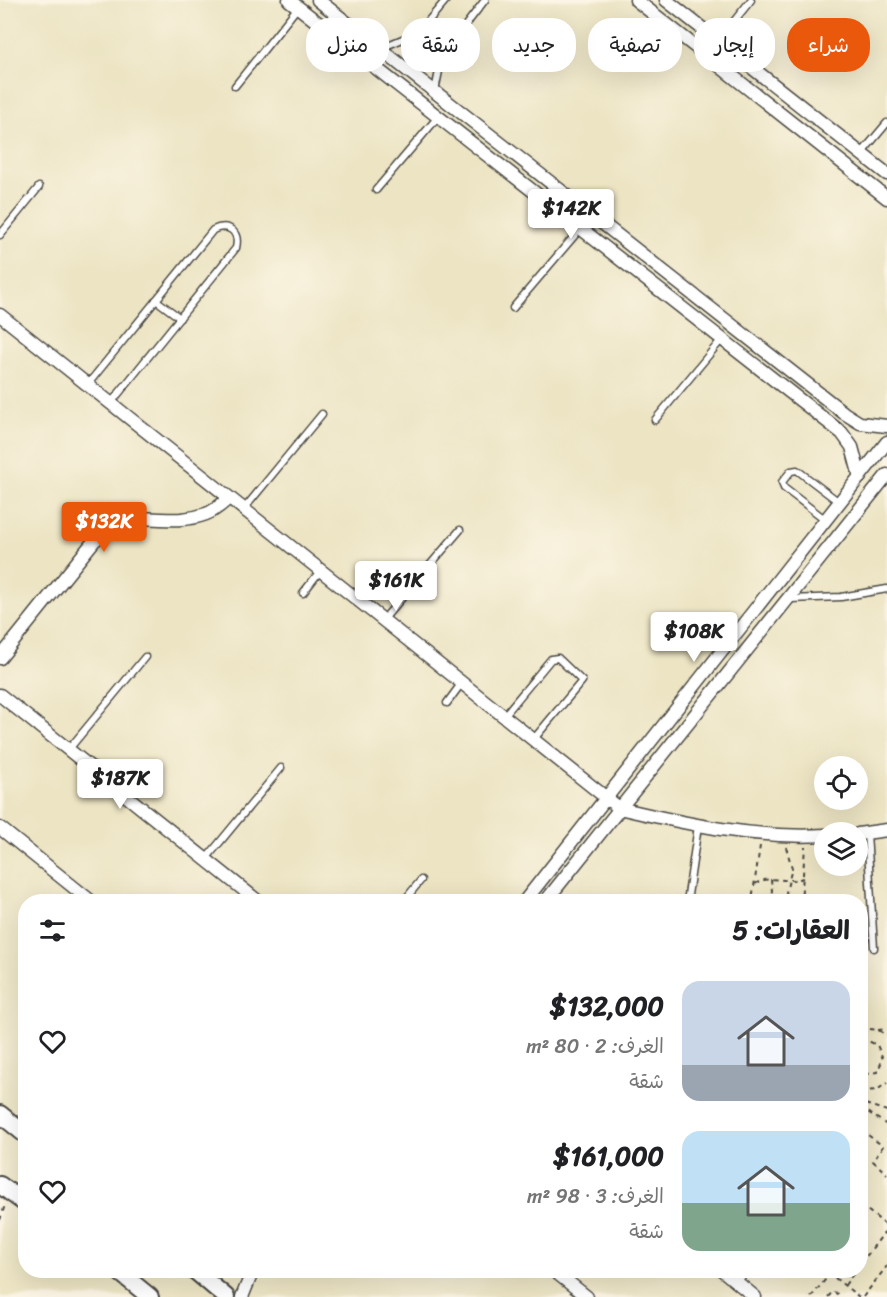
<!DOCTYPE html>
<html lang="ar">
<head>
<meta charset="utf-8">
<style>
	body { margin:0; font-family:Sriracha,"Playpen Sans Arabic",sans-serif; background:#f6f6f6; color:#202124; direction:rtl; height:100vh; display:flex; flex-direction:column; font-size:22px; white-space:nowrap }
	* { box-sizing:border-box; margin:0 }
	p { font-size:20px; color:#757577 }
	.icon { flex:none; width:33px; height:33px; fill:none; stroke:currentColor; stroke-width:2; stroke-linecap:round; stroke-linejoin:round }
	.map { position:relative; flex:1; overflow:hidden; direction:ltr }
	.sheet { position:absolute; left:18px; top:894px; width:850px; height:384px; display:flex; flex-direction:column; background:#fff; border-radius:24px; box-shadow:0 6px 24px #0002; direction:rtl }
	.sheet>* { flex:none }
	.hud { position:absolute; left:18px; top:18px; width:852px; height:54px; direction:rtl; display:flex; gap:12px }
	.buttons { position:absolute; left:814px; top:756px; display:grid; gap:12px }
	.buttons a { display:grid; place-items:center; width:54px; height:54px; border-radius:50%; background:#fff; box-shadow:0 6px 24px #0002; font-size:30px }
	.price { position:absolute; translate:-50% -51px; padding:0 14px; border-radius:6px; background:#fff; color:#222; font-size:20px; line-height:39px; filter:drop-shadow(0 2px 3px #0008) }
	.price::after { content:''; position:absolute; left:50%; top:36px; width:18px; height:14px; margin-left:-9px; background:inherit; clip-path:polygon(0 0,100% 0,50% 100%) }
	.price.current { background:#ea580c; color:#fff }
	ul { padding:0; list-style:none }
	li { display:flex; align-items:center; gap:18px; height:150px; padding:0 18px }
	li span { display:grid; place-items:center; flex:none; width:168px; height:120px; border-radius:18px; color:#555 }
	li>.icon { margin-inline-start:auto }
	span .icon { width:72px; height:72px; fill:#fffc; stroke-width:1 }
	li b { font-size:26px }
	h2 { display:flex; justify-content:space-between; align-items:center; height:72px; padding:0 18px; font-size:26px }
	.chip { padding:0 21px; border-radius:24px; background:#fff; box-shadow:0 6px 24px #0002; font-size:21px; line-height:54px }
	.chip.current { background:#ea580c; color:#fff }
	.map>svg:first-child { display:block }
</style>
</head>
<body>
<div class="map">
<svg width="887" height="1297" viewBox="0 0 887 1297">
	<rect width="100%" height="100%" fill="#fcf5e5"/>
	<filter id="ink" filterUnits="userSpaceOnUse"><feTurbulence type="fractalNoise" baseFrequency=".0167" numOctaves="2"/><feDisplacementMap in="SourceGraphic" scale="12" xChannelSelector="R" yChannelSelector="G"/><feConvolveMatrix kernelMatrix="1 2 1 2 8 2 1 2 1" color-interpolation-filters="sRGB"/></filter>
	<filter id="wash" filterUnits="userSpaceOnUse"><feTurbulence type="fractalNoise" baseFrequency=".008" numOctaves="4" result="noise"/><feDisplacementMap in="SourceGraphic" scale="24" xChannelSelector="R" yChannelSelector="G"/><feGaussianBlur stdDeviation="1.35" result="paint"/><feColorMatrix in="noise" values="0 0 0 0 0 0 0 0 0 0 0 0 0 0 0 0 0 1.4 0 .05"/><feComposite in="paint" operator="in"/></filter>
	<g filter="url(#wash)">
		<rect width="100%" height="100%" fill="#ece4c3"/>
	</g>
	<g filter="url(#ink)">
		<g fill="none" stroke-linecap="round" stroke-linejoin="round">
			<defs>
				<g id="lane">
					<polyline points="718,41 751,0"/>
					<polyline points="381,48 419,32 446,0"/>
					<polyline points="235,86 298,7"/>
					<polyline points="435,91 442,56 485,0"/>
					<polyline points="861,154 887,123"/>
					<polyline points="376,190 438,117"/>
					<polyline points="0,235 39,187"/>
					<polyline points="156,300 180,318"/>
					<polyline points="513,308 581,228"/>
					<path d="M88,384L213,230C228,223 240,231 236,248L111,403"/>
					<polyline points="655,420 722,339"/>
					<polyline points="244,509 322,414"/>
					<polyline points="826,520 784,488 782,482 791,471 797,470 839,502"/>
					<polyline points="303,593 320,571"/>
					<polyline points="790,599 841,597 887,589"/>
					<polyline points="383,620 460,530"/>
					<polyline points="447,703 461,684"/>
					<polyline points="503,717 551,659 558,658 582,681 533,740"/>
					<polyline points="69,749 145,657"/>
					<polyline points="867,833 874,948"/>
					<polyline points="206,859 281,768"/>
					<polyline points="403,902 421,880"/>
					<polyline points="687,902 698,826"/>
					<polyline points="737,1282 747,1270"/>
				</g>
				<g id="street">
					<polyline points="289,0 842,433 852,447 860,477"/>
					<polyline points="318,0 844,413 860,423 887,426"/>
					<polyline points="636,0 887,198"/>
					<polyline points="666,0 887,174"/>
					<path d="M0,315L619,808C687,824 754,839 825,835"/>
					<path d="M0,658L94,541C138,501 162,530 206,514C215,511 222,504 229,498"/>
					<polyline points="0,695 259,902"/>
					<polyline points="0,828 92,902"/>
					<polyline points="858,834 887,830"/>
					<polyline points="524,902 887,442"/>
					<polyline points="545,902 887,475"/>
					<polyline points="553,1270 587,1297"/>
					<polyline points="722,1270 755,1297"/>
					<polyline points="242,1297 253,1270"/>
				</g>
				<g id="secondary">
					<polyline points="0,1114 26,1135"/>
					<polyline points="0,1185 26,1204"/>
					<polyline points="117,1270 150,1297"/>
					<polyline points="194,1270 226,1297"/>
				</g>
			</defs>
			<use href="#lane" stroke="#484742" stroke-width="9"/>
			<use href="#street" stroke="#484742" stroke-width="15"/>
			<use href="#secondary" stroke="#484742" stroke-width="20"/>
			<g stroke="#484742" stroke-width="2" stroke-dasharray="4.5 4.5" stroke-linecap="butt">
				<polyline points="760,846 752,900 769,902"/>
				<polyline points="786,847 792,868 786,892 790,902"/>
				<path d="M755,884C771,874 786,884 803,878"/>
				<polyline points="769,901 772,891 771,879"/>
				<polyline points="779,902 780,902"/>
				<polyline points="801,902 805,847"/>
				<polyline points="861,1028 878,1030 887,1035"/>
				<polyline points="878,1030 887,1029"/>
				<polyline points="861,1034 863,1041"/>
				<polyline points="861,1042 868,1041 877,1045 883,1059 877,1072 861,1075"/>
				<polyline points="861,1091 877,1090 887,1083"/>
				<polyline points="887,1111 865,1104 862,1108 887,1125"/>
				<polyline points="861,1130 883,1146 873,1161 887,1174"/>
				<polyline points="861,1205 887,1226"/>
				<polyline points="0,1220 5,1205"/>
				<polyline points="861,1263 887,1229"/>
				<polyline points="845,1285 856,1270"/>
				<polyline points="811,1297 830,1274 859,1297"/>
				<polyline points="828,1297 833,1291 841,1297"/>
				<polyline points="863,1297 887,1266"/>
			</g>
			<use href="#lane" stroke="#fff" stroke-width="6"/>
			<use href="#street" stroke="#fff" stroke-width="12"/>
			<use href="#secondary" stroke="#fff" stroke-width="16"/>
		</g>
	</g>
</svg>
<div class="buttons">
<a><svg class="icon" aria-label="locate" viewBox="0 0 24 24"><circle cx="12" cy="12" r="6"/><path d="M12 2v4M12 18v4M2 12h4M18 12h4"/></svg></a>
<a><svg class="icon" aria-label="layers" viewBox="0 0 24 24"><path d="M12 4l9 5-9 5-9-5zM3 14l9 5 9-5"/></svg></a>
</div>
<b class="price" style="left:571px;top:240px">$142K</b>
<b class="price current" style="left:104px;top:553px">$132K</b>
<b class="price" style="left:396px;top:612px">$161K</b>
<b class="price" style="left:694px;top:663px">$108K</b>
<b class="price" style="left:120px;top:810px">$187K</b>
<div class="hud">
<a class="chip current">شراء</a>
<a class="chip">إيجار</a>
<a class="chip">تصفية</a>
<a class="chip">جديد</a>
<a class="chip">شقة</a>
<a class="chip">منزل</a>
</div>
<section class="sheet">
<h2>العقارات: 5<svg class="icon" aria-label="filters" viewBox="0 0 24 24"><path d="M4 7h16M4 17h16"/><circle cx="9" cy="7" r="2"/><circle cx="15" cy="17" r="2"/></svg></h2>
<ul>
<li><span style="background:linear-gradient(#c9d6e8 70%,#9aa5b1 0)"><svg class="icon" aria-label="home" viewBox="0 0 24 24"><path d="M3 11l9-7 9 7M6 9v11h12V9"/></svg></span><div><b>$132,000</b><p>الغرف: 2 · 80 m²</p><p>شقة</p></div><svg class="icon" aria-label="heart" viewBox="0 0 24 24"><path d="M12 20l-8-8c-3-5 5-10 8-4 3-6 11-1 8 4z"/></svg></li>
<li><span style="background:linear-gradient(#bfe0f5 60%,#7fa58c 0)"><svg class="icon" aria-label="home" viewBox="0 0 24 24"><path d="M3 11l9-7 9 7M6 9v11h12V9"/></svg></span><div><b>$161,000</b><p>الغرف: 3 · 98 m²</p><p>شقة</p></div><svg class="icon" aria-label="heart" viewBox="0 0 24 24"><path d="M12 20l-8-8c-3-5 5-10 8-4 3-6 11-1 8 4z"/></svg></li>
</ul>
</section>
</div>
</body>
</html>
